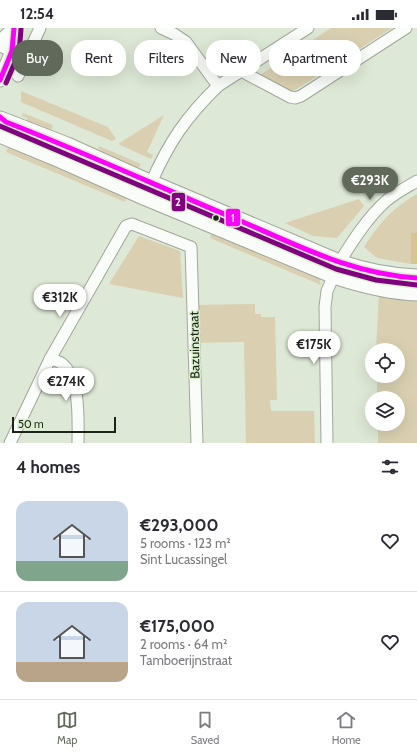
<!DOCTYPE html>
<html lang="en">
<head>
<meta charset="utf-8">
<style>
	body { margin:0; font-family:Cabin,sans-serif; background:#f7f7f7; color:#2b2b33; height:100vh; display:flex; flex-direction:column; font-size:15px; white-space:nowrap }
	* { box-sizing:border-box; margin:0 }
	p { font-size:13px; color:#7c7c81 }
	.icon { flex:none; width:22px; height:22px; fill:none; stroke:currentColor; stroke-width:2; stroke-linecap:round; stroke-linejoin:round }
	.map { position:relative; height:415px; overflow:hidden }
	.side { display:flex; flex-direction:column; background:#fff; flex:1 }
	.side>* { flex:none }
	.banner { position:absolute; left:12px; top:12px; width:393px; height:36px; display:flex; gap:8px }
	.fabs { position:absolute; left:365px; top:315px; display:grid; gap:8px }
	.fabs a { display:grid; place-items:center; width:40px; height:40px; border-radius:50%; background:#fff; box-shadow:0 4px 16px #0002; font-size:20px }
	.scale { position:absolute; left:12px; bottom:10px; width:104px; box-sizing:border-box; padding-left:4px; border:2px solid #1c2417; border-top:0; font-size:11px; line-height:14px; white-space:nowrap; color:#1c2417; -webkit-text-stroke:3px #dbf0ce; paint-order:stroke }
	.price { position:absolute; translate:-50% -34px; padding:0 9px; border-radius:14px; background:#fff; color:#222; font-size:13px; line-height:26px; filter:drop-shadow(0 1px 2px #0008) }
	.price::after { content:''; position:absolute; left:50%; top:24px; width:12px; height:9px; margin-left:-6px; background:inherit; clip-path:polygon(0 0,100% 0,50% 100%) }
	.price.selected { background:#60695a; color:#fff }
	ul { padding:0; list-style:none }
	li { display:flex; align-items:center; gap:12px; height:100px; padding:0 16px }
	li+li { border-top:1px solid #e1e1e2 }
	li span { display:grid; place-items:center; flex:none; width:112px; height:80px; border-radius:12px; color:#555 }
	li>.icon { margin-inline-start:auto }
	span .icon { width:48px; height:48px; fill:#fffc; stroke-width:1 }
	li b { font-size:17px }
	h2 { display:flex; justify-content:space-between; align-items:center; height:48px; padding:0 16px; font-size:17px }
	.chip { padding:0 14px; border-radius:16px; background:#fff; box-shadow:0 4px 16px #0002; font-size:14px; line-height:36px }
	.chip.selected { background:#60695a; color:#fff }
	.status { display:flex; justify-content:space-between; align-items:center; height:28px; padding:0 20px; background:#fff; direction:ltr }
	.status svg { height:11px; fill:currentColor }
	.dock { display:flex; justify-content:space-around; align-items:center; height:56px; border-top:1px solid #e1e1e2; background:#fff; font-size:11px; color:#7c7c81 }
	.dock a { display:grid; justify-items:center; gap:2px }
	.dock .selected { color:#60695a }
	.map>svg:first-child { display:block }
</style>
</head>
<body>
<div class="status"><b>12:54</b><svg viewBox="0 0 49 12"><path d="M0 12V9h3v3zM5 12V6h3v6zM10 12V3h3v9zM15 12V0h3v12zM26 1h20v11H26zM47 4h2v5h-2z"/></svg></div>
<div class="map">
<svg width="417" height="415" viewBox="0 0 417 415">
	<rect width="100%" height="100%" fill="#dde8d6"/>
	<g fill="#dad0b1">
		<polygon points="331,0 392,0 292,64 260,47"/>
		<polygon points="21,63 108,99 116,111 112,113 21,74"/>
		<polygon points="23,85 53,97 50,106 25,97 27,90 22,88"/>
		<polygon points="164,87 147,124 153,127 151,131 118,116"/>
		<polygon points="10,114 128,165 125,174 6,124"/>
		<polygon points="99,118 141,136 137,144 120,138 98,120"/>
		<path d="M417,166V205H411V236L377,230L364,219C379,195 393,180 417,166Z"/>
		<polygon points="359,171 364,178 337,210 313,208 285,195"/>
		<polygon points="212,205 319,248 321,257 210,210"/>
		<polygon points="139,208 180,223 183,270 109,256"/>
		<polygon points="379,264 417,269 417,415 378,415 378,396 398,396 398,370 377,370 377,348 398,348 398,322 376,322"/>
		<polygon points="255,276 255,286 261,286 261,289 275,289 277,372 270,372 271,383 314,383 315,415 246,415 244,314 192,315 191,277"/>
	</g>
	<rect fill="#d8c596" x="411" y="205" width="6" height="31"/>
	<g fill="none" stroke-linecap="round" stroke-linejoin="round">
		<defs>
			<g id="minor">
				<polyline points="161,0 174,6 186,14 218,58"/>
				<polyline points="0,18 12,23 31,19"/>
				<polyline points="241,43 290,69 295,70 301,68 406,0"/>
				<polyline points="18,48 40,0"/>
				<path d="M151,155C169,114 186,89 218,58L308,0"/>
				<path d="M339,235C352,214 367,190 386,173C395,165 407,159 417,153"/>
				<path d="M50,331C53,332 58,333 61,335C81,350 78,393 78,415"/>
				<polyline points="10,415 50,331 126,198 132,196 191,219 197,415"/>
				<polyline points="327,415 325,279 327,263 334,247"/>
			</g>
			<g id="tertiary">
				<polyline points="0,14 14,0"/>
				<polyline points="0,52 12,23 14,0"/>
			</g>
			<g id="primary">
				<path d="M0,92L67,118L138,150L339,235C365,244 390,249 417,250"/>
				<path d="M0,106L60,131L146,169L334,247C361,256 388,263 417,264"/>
			</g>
		</defs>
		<use href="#minor" stroke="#9fa79a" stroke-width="13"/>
		<use href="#tertiary" stroke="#9fa79a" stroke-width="15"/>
		<use href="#primary" stroke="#9fa79a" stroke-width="19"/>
		<use href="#minor" stroke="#fafcf9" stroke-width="11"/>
		<use href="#tertiary" stroke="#fafcf9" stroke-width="13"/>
		<use href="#primary" stroke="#fafcf9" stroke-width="17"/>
		<defs>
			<g id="bus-1">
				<polyline points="0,52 12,23 14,0"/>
				<path d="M0,89L6,94C86,125 164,161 243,194C301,219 353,246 417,250"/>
			</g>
			<g id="bus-2">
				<polyline points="6,55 19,25 21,1"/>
				<polyline points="0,98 336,241 376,252 417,257"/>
			</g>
		</defs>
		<use href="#bus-1" stroke="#dbf0ce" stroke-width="8"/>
		<use href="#bus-2" stroke="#dbf0ce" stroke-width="8"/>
		<use href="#bus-1" stroke="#f0f" stroke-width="5"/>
		<use href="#bus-2" stroke="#800080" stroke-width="5"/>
	</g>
	<circle fill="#1c2417" stroke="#dbf0ce" stroke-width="1.5" cx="216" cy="190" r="3.5"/>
	<g text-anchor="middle" stroke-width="3" stroke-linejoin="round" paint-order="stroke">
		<g font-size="13" fill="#1c2417" stroke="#dbf0ce">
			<text transform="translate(194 317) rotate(-91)" y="5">Bazuinstraat</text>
		</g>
	</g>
	<g stroke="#dbf0ce" stroke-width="1.5">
		<rect x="171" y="164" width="15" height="20" rx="4" fill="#800080"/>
		<rect x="225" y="180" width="16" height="19" rx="4" fill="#f0f"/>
	</g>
	<g font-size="11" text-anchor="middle" font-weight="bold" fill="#fff">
		<text x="178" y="178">2</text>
		<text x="233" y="194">1</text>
	</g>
</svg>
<div class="fabs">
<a><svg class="icon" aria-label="locate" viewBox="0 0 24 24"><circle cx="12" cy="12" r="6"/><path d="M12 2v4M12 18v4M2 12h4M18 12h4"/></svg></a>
<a><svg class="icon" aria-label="layers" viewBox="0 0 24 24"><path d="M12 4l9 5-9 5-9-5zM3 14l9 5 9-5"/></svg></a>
</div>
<div class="scale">50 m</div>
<b class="price selected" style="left:370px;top:173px">€293K</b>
<b class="price" style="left:60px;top:290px">€312K</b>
<b class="price" style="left:314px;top:337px">€175K</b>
<b class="price" style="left:66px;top:374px">€274K</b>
<div class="banner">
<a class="chip selected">Buy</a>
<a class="chip">Rent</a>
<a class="chip">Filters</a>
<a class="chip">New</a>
<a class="chip">Apartment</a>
</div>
</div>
<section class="side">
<h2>4 homes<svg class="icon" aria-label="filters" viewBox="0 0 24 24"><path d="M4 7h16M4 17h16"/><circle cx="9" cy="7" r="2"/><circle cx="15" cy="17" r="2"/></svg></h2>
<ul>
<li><span style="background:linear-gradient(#c9d6e8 75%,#7fa58c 0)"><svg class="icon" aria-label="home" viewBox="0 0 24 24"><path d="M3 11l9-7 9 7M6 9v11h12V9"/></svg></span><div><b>€293,000</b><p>5 rooms · 123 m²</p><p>Sint Lucassingel</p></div><svg class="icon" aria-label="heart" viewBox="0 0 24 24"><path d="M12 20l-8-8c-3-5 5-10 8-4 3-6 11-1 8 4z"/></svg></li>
<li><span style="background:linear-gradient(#c9d6e8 75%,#b9a48a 0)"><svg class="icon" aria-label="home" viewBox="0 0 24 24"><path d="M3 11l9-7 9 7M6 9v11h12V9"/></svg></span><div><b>€175,000</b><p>2 rooms · 64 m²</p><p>Tamboerijnstraat</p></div><svg class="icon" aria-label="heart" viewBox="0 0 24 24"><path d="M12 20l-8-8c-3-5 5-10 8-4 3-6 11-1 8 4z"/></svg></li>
</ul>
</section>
<nav class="dock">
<a class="selected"><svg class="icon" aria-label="map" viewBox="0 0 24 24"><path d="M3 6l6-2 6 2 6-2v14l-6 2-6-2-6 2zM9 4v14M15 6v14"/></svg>Map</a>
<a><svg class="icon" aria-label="saved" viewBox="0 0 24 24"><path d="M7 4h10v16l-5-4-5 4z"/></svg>Saved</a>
<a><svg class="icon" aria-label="home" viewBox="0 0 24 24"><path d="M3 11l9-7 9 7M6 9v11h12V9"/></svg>Home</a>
</nav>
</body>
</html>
